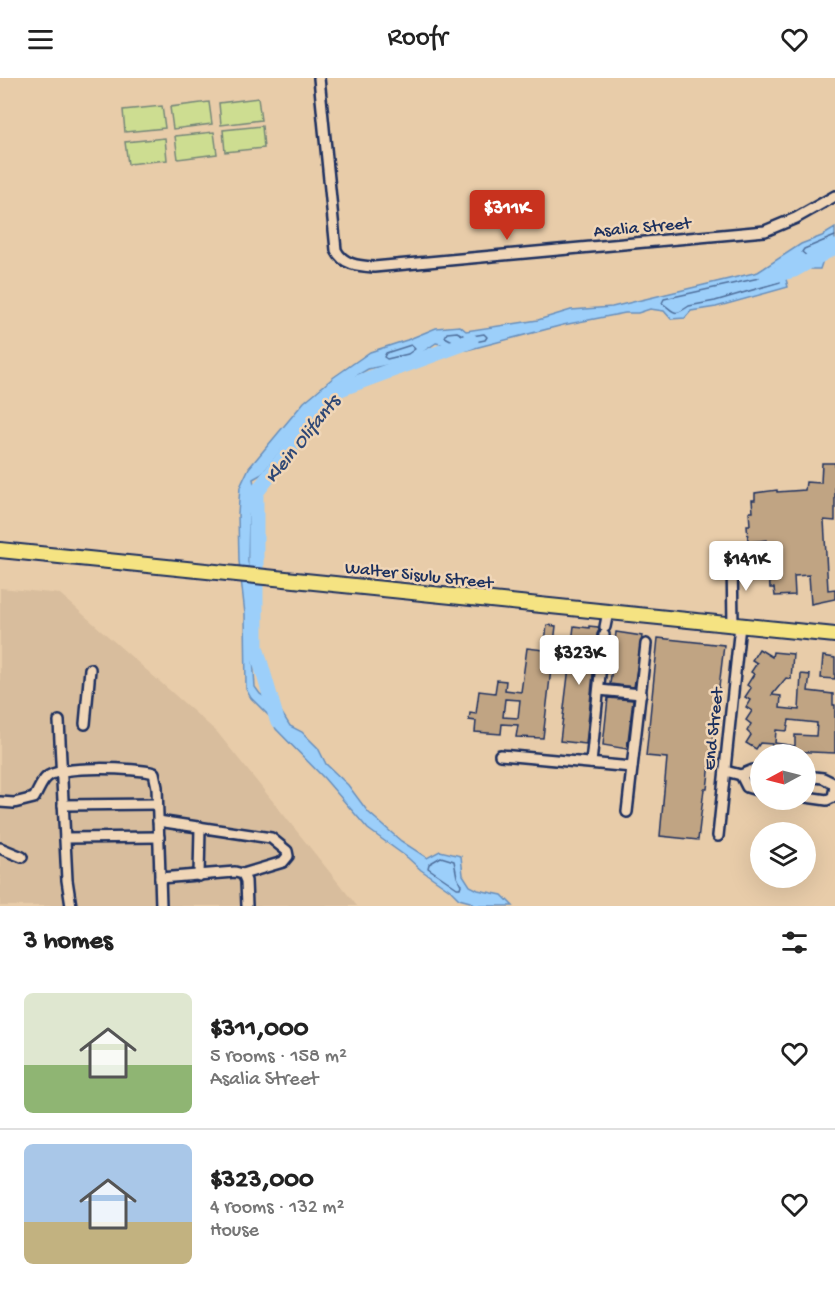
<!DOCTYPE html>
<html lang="en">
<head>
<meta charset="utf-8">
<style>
	body { margin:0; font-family:"Gochi Hand",sans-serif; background:#f6f6f6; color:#222; height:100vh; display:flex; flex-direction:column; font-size:22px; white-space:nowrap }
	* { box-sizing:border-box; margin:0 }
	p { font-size:20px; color:#767676 }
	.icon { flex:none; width:33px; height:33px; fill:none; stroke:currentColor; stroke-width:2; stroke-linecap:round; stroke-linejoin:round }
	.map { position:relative; height:828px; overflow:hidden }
	.panel { display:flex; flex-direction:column; background:#fff; flex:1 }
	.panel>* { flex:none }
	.needle { width:39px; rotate:263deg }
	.controls { position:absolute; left:750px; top:666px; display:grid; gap:12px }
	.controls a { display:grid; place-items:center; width:66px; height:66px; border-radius:50%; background:#fff; box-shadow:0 6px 24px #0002; font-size:30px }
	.price { position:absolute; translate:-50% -51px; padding:0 14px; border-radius:6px; background:#fff; color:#222; font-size:20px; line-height:39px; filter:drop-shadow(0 2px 3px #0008) }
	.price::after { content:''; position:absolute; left:50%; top:36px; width:18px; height:14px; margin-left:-9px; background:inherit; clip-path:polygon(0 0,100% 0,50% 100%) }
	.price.selected { background:#c8321e; color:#fff }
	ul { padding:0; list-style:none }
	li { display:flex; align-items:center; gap:18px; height:150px; padding:0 24px }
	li+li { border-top:2px solid #e0e0e0 }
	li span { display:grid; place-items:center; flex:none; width:168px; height:120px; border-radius:9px; color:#555 }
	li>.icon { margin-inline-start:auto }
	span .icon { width:72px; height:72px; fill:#fffc; stroke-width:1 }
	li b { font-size:26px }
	h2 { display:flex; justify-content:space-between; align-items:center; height:72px; padding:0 24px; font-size:26px }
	header { display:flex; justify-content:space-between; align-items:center; height:78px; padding:0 24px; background:#fff; font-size:27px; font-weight:600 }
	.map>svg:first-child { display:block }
</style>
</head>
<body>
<header><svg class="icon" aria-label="menu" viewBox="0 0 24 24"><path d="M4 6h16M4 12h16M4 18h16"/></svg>Roofr<svg class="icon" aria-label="heart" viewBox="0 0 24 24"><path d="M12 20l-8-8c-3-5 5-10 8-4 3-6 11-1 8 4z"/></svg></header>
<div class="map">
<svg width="835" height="828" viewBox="0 0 835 828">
	<rect width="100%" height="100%" fill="#e8cca9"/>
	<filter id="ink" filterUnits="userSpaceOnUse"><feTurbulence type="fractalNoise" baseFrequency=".0167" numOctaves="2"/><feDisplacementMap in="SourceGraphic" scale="12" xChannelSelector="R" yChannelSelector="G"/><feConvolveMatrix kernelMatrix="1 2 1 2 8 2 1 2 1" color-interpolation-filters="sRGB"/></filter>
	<g filter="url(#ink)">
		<polygon fill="#d8bd9d" points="0,510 60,516 217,654 357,828 0,828"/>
		<g fill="#cddd91" stroke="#748678" stroke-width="1.5">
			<polygon points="258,20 261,42 221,47 219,25"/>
			<polygon points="209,24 212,46 173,51 170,29"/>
			<polygon points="162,28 165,50 125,54 123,32"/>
			<polygon points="262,48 264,70 225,74 223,52"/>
			<polygon points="214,54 217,76 178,81 175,58"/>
			<polygon points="165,60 167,82 128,86 125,64"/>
		</g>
		<path fill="#9ccffa" stroke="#688fbc" stroke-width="1.5" d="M835,150V173L824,179L820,191H811L803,182L787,189L785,197L788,209L716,229L691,233L685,240L671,241L664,233L650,231L638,235H625L563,247L467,272C456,273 447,267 436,265L411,282L368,291L356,298L343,314L317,328L262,396L253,401L254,406L249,440L248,484L253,502L252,564L255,609L260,616L277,627L290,648L302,654L318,670L326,686L348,707L368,734L401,763L427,780L440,773L461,778L463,797L470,808L478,812L502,817L513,828H474L470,824L459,821L450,812L421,792L408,780L368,751L324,700L276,651L271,640L251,620L246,611L245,536L239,483L238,436L240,409L249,390L304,324L334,299L370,274L407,262L436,250L460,248L466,253L538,242L571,232L612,229L758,194L801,166L822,158Z"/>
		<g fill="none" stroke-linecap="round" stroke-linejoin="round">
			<g stroke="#4f6f9c" stroke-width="1.5">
				<polyline points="835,158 804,171 802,174 814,184 820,174 835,168"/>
				<path d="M776,190L780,192V204L715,223L689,228C673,239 676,235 662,225L664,221L759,200Z"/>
				<polygon points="457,254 466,259 484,256 487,259 485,262 460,267 445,259 447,255"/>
				<polygon points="411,267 415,271 408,276 387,281 384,279 386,275"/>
				<polygon points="441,779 454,783 457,799 461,807 460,810 457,810 428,790 429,786"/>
			</g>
			<g stroke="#9ccffa" stroke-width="15">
				<polyline points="767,199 794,192 835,169"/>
				<polyline points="277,642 256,569 256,415 335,313 471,263"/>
			</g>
		</g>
		<g fill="#c0a483" stroke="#1b2f5e" stroke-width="1.5" fill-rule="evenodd">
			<polygon points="822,385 835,385 835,443 824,442 828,512 835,511 835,521 811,526 809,497 794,498 795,517 775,518 774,510 770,510 767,462 748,464 747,447 750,447 749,434 753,434 752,422 755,422 755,415 777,412 777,414 805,412 806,404 821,405"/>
			<path d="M547,547L556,548L543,660L516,659L518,647L502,646L501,656L475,654L476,643L469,642L470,635L476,636L479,613L495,615L497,602L506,603L505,612L521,614L527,570L544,572ZM505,621L520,622L518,640L503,639Z"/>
			<polygon points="574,548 589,550 589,548 598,549 599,552 597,556 586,666 560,663"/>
			<polygon points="616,554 642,558 634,609 610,606"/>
			<polygon points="658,560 724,567 707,711 704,711 698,762 660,758 667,680 646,678"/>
			<path d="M759,571L772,579L773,574L793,576L791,601L786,600L772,617L781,618L780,630L799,632L801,596L810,597L808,613L833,616V627H835V675L786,673V676H771L772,666L760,665L756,671L746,665L751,657L747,653L751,646L746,642L752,633L746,629L750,622L745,619L751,610L747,607L754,596L751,594L757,585L752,582ZM789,642L817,645L816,658L795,657V668L775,665L776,652L787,653Z"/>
			<polygon points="823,578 835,580 835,601 821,600"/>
			<polygon points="608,620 633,622 627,671 603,667"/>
		</g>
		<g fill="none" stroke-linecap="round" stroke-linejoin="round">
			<defs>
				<g id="minor">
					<path d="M319,0L336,172C343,187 359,188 374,189L765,153L796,140L835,118"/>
					<polyline points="732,481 733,547"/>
					<polyline points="605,549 608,534"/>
					<polyline points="599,612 641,616"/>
					<polyline points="59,643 67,802 71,828"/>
					<polyline points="85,646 90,591"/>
					<polyline points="500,677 632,689"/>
					<polyline points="591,685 604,557"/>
					<polyline points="725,693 741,697 753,692 760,693"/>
					<polyline points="741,697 747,709 760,713"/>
					<polyline points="806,698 823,700 833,705 835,709 833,719 827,722 806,719"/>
					<path d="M0,724L14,725L34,720C38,714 41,704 47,699C59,687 137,690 154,695L157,709L161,828"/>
					<polyline points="63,727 157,726"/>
					<polyline points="627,734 646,566"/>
					<polyline points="158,743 271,760 287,773 288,778 283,784 243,796"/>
					<polyline points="718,758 740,547"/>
					<polyline points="65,760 159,759"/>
					<polyline points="0,770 22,779"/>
					<polyline points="199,798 200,749"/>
					<polyline points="160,800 235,794 243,796 246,803 247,828"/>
				</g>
				<polyline id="highway" points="0,472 835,557"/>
			</defs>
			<use href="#minor" stroke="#1b2f5e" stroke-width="14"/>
			<use href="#highway" stroke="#1b2f5e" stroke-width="18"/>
			<use href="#minor" stroke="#f0d6b7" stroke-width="9"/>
			<use href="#highway" stroke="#f5e382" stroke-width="14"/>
		</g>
	</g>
	<g text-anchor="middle" stroke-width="5" stroke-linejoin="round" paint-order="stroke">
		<g font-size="18" fill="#1b2f5e" stroke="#f0d6b7">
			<text transform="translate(642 148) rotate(-5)" y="6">Asalia Street</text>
			<text transform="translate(419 496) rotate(6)" y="6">Walter Sisulu Street</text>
			<text transform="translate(712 651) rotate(-84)" y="6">End Street</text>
		</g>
		<g font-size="20" font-style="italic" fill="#2e4775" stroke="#f0d6b7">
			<text transform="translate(301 360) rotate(-51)" y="7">Klein Olifants</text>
		</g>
	</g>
</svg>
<div class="controls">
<a><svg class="needle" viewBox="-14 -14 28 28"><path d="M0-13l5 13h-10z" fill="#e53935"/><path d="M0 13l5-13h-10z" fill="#767676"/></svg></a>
<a><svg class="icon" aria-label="layers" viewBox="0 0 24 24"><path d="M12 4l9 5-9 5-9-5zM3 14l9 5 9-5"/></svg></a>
</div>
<b class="price selected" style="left:507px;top:163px">$311K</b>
<b class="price" style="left:746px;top:514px">$141K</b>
<b class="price" style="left:579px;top:608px">$323K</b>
</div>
<section class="panel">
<h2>3 homes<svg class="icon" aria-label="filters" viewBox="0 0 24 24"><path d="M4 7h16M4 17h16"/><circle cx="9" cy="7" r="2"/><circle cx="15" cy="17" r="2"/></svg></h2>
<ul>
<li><span style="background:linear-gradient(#dfe7d0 60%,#8fb573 0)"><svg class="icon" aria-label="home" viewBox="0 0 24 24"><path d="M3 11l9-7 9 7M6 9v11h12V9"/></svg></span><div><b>$311,000</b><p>5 rooms · 158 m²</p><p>Asalia Street</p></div><svg class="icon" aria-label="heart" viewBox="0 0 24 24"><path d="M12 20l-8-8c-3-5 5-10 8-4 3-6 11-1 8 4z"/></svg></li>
<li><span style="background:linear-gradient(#a9c7e8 65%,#c2b280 0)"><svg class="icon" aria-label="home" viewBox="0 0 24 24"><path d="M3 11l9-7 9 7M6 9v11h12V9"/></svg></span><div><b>$323,000</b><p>4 rooms · 132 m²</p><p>House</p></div><svg class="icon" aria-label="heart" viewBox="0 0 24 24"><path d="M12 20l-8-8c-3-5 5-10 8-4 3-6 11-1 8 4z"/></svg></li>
</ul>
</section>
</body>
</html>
